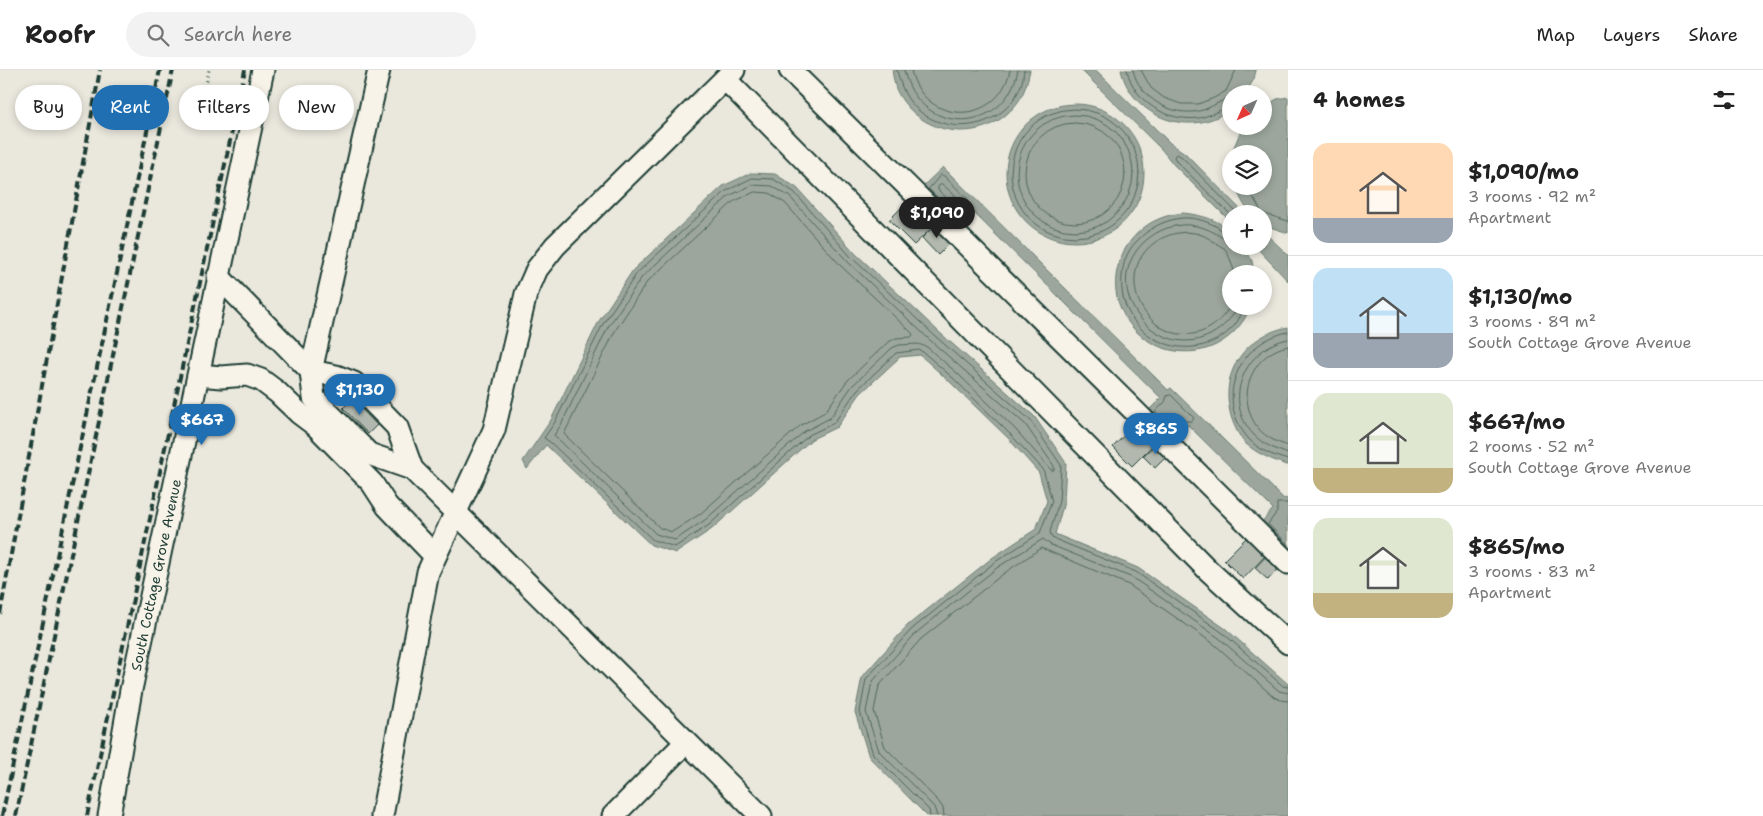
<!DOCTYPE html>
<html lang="en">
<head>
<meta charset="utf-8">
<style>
	body { margin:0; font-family:"Shantell Sans",sans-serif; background:#f2f2f2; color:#222; height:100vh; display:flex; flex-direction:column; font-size:19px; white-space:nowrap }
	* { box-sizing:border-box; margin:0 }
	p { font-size:16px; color:#767676 }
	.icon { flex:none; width:28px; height:28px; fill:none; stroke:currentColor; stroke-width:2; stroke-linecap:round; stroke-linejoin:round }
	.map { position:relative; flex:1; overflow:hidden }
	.side { display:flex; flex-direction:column; background:#fff; width:475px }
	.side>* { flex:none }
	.hud { position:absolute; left:15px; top:15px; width:475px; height:45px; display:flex; gap:10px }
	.needle { width:32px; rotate:225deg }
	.fabs { position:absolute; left:1222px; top:15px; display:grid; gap:10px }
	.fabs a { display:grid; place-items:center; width:50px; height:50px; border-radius:50%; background:#fff; box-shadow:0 2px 8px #0003; font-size:25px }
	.price { position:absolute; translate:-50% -42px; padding:0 11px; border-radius:18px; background:#1f6fb2; color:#fff; font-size:16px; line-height:32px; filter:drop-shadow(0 1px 2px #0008) }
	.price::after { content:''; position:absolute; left:50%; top:30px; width:15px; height:11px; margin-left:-8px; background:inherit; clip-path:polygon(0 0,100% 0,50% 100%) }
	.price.on { background:#222; color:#fff }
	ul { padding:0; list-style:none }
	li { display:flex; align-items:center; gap:15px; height:125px; padding:0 25px }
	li+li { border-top:1px solid #e0e0e0 }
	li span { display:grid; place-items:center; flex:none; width:140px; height:100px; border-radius:15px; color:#555 }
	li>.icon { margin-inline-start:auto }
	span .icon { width:60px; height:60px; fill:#fffc; stroke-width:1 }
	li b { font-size:21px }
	h2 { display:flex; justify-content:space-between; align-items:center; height:60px; padding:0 25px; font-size:21px }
	.chip { padding:0 18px; border-radius:22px; background:#fff; box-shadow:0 2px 8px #0003; font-size:18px; line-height:45px }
	.chip.on { background:#1f6fb2; color:#fff }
	header { display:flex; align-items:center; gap:30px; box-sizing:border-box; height:70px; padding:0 25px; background:#fff; border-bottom:1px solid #e0e0e0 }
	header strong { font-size:24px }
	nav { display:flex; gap:28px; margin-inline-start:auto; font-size:18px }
	.search { width:350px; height:45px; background:#f2f2f2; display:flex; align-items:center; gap:12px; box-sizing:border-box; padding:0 18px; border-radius:28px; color:#767676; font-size:19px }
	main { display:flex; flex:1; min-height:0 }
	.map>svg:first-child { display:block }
</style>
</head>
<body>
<header>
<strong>Roofr</strong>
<div class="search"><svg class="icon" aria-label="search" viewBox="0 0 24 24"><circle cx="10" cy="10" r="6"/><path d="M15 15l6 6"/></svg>Search here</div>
<nav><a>Map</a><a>Layers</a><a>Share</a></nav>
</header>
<main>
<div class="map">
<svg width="1288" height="746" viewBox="0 0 1288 746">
	<rect width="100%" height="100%" fill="#eae8dd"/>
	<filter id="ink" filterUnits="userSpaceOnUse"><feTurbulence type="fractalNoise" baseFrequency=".02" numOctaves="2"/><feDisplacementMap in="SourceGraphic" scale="10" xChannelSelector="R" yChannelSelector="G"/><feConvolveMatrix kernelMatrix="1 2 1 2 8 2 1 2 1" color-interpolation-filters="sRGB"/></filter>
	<g filter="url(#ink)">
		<g fill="#9ca69c" stroke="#6a7c72">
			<path d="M892,0H1030C1027,14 1023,28 1013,38C979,76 917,65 896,19C894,13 893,6 892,0Z"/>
			<polygon points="1081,0 1096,0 1170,73 1185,83 1245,144 1231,144 1231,152 1174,95 1162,80"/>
			<path d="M1121,0H1256L1254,9L1245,24H1231V38C1193,70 1132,48 1121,0Z"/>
			<path d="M1288,27V163L1267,156L1264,153V144C1260,144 1254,145 1251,143C1246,140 1237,122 1235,116H1264V84H1233L1234,77L1243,56H1264V37L1277,29Z"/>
			<circle cx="1075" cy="103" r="69"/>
			<polygon points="943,97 1168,320 1171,318 1284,429 1286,428 1288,430 1288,477 1286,479 1260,454 1273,439 1188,355 1173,368 1147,342 1161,328 968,137 953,151 921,118"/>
			<polygon points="751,103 775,104 797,118 855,183 939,262 1034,346 1066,393 1064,432 1055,464 1138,498 1226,559 1288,614 1288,746 927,746 869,687 855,642 862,607 908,555 992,488 1036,459 1047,431 1039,403 1008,368 950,312 920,285 900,287 860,324 837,357 812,369 712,459 676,483 651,475 546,375 527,399 523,391 551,350 599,251 633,200 723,116"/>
			<path d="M1183,143C1201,145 1218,149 1231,162V176H1244L1252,191L1254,204H1231V236H1251C1243,256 1228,271 1209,278C1175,290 1135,273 1121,239C1105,204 1126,161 1161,148C1168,145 1176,144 1183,143Z"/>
			<polygon points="1264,162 1288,185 1288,211 1255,176 1264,176"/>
			<path d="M1288,257V395H1286C1271,389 1257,384 1245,373C1238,365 1232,352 1230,342C1220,300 1247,265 1288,257Z"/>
		</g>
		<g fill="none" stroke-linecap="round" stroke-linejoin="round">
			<g stroke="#51675e" stroke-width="1">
				<path d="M897,0C900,13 904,25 913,35C944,69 1005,60 1021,15C1023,11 1023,5 1024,0"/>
				<path d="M904,0C918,66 1005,67 1018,0"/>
				<path d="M911,0C923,56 999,57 1010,0"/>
				<path d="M1127,0C1134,32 1167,52 1199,48C1205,47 1215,43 1221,40C1225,37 1226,35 1231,35"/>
				<path d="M1133,0C1139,28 1172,47 1199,41C1210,39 1222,29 1231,28"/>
				<polyline points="1141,0 1151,18 1164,28 1181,34 1198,34 1214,28 1226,21 1236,0"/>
				<circle cx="1075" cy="103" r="64"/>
				<circle cx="1075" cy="103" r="58"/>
				<circle cx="1075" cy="103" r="50"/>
				<polygon points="941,105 944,106 968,129 967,132 954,143 952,142 929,119"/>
				<polygon points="942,114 958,128 958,130 955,134 952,133 938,120 938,117"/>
				<polygon points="753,115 772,116 790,127 847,191 931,271 1025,354 1054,396 1054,400 1051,400 1016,360 958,304 927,277 918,274 899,275 892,278 852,316 830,348 805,361 705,450 675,470 656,464 554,365 561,355 608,257 642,207 729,126"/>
				<polyline points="1247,116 1262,143 1288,151"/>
				<polygon points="755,122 769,123 785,133 841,196 912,263 913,265 911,267 896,268 887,273 847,311 825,342 801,355 700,444 672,462 660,458 564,364 615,261 647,212 733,132"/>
				<polyline points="1231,145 1177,92 1174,87 1175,85 1177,84 1182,87 1238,144"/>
				<path d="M1231,165C1226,164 1226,162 1222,160C1211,152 1195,147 1182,148C1164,150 1149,158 1136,172C1127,181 1123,193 1122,206C1116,268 1192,302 1234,256C1239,250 1242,242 1246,236"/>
				<path d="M1231,171C1225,171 1223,168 1218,165C1208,158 1194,154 1182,155C1167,156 1153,163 1142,174C1088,232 1188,321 1239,236"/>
				<path d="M1231,234C1226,243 1220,251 1211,257C1173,281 1127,243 1136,200C1142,173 1173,157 1199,164C1206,166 1213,171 1219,175C1221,177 1224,177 1225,179C1228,182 1234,200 1235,204"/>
				<path d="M1288,262C1238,272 1214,328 1248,368C1258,380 1274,386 1288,390"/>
				<path d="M1288,269C1245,277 1221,331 1254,365C1264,375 1275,379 1288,384"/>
				<path d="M1288,276C1250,284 1235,328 1258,358C1266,368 1277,372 1288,376"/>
				<polygon points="1171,325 1194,348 1192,351 1185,351 1174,360 1155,342 1165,332 1167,326"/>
				<polyline points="1288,433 1277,433 1277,442 1268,454 1288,474"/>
				<polyline points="930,746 929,740 873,684 860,642 866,609 912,559 995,492 1040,463 1052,431 1043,399 1011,365 953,308 923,282 919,280 896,283 857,320 834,353 809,365 709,455 675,477 653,470 550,372 544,368 555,352 603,254 637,203 726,121 752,108 773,109 794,122 851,187 935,266 1030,350 1061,395 1059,431 1050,462 1052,468 1136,502 1223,563 1283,616 1288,617"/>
				<polyline points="937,746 934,737 879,681 866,642 872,612 916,563 998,497 1043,469 1051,475 1133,508 1219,568 1279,621 1288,623"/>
				<polyline points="944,746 943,738 939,732 885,677 874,641 879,616 921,569 1003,504 1041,478 1129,515 1214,574 1274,627 1281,630 1288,631"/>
			</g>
		</g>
		<g fill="#b2b8ae" stroke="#1f3d34">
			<polygon points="911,128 936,154 914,175 889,150"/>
			<polygon points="936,154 953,170 938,185 922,168"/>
			<polygon points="352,329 377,355 368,364 343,338"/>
			<polygon points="1137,352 1156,372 1132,396 1113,377"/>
			<polygon points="1157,373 1169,384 1155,398 1143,386"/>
			<polygon points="1250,464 1268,483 1243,509 1224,490"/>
			<polygon points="1269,483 1281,495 1268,510 1255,498"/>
		</g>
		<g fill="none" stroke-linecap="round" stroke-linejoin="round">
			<defs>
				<g id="minor">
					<polyline points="379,0 311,301 314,328 369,384 412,399 761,746"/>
					<polyline points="790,0 1288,493"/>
					<polyline points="725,9 1208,500 1288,573"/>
					<polyline points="218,206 311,301 336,306 354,313 397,357 412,399"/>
					<polyline points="199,305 221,307 247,305 261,310 277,322 299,343 315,355 372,413 387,436 435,486"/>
					<polyline points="109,746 131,620 263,0"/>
					<polyline points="382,746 428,502 494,360 526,224 537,199 555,176 734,0"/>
					<polyline points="613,746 686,672"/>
				</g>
			</defs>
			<use href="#minor" stroke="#1f3d34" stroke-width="25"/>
			<polyline stroke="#1f3d34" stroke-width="3" stroke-dasharray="1 4" stroke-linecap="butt" points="204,26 209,0"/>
			<use href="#minor" stroke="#f7f3e8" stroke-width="21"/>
			<g stroke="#1f3d34" stroke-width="4" stroke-dasharray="8 4" stroke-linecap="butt">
				<polyline points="0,544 100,0"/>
				<polyline points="2,746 160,0"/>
				<polyline points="16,746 173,0"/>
				<polyline points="87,746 245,0"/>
			</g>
		</g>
	</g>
	<g text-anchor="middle" stroke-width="4.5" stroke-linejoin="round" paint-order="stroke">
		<g font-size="14" fill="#1f3d34" stroke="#f7f3e8">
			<text transform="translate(156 505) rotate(-78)" y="5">South Cottage Grove Avenue</text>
		</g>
	</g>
</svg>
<div class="fabs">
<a><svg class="needle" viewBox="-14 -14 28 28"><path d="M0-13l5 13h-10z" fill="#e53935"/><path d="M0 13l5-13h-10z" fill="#767676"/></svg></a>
<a><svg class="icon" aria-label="layers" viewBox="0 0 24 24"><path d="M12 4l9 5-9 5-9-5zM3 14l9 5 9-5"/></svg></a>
<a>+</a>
<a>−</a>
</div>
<b class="price on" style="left:937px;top:169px">$1,090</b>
<b class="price" style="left:360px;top:346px">$1,130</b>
<b class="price" style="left:202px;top:376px">$667</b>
<b class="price" style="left:1156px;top:385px">$865</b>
<div class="hud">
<a class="chip">Buy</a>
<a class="chip on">Rent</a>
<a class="chip">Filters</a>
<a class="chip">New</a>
</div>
</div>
<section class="side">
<h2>4 homes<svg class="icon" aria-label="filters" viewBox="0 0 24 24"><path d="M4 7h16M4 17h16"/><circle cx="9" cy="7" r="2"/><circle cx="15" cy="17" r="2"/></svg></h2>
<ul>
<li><span style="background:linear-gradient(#ffd9b3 75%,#9aa5b1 0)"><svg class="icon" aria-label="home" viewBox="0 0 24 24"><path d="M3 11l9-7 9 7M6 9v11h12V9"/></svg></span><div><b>$1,090/mo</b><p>3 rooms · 92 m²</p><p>Apartment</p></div></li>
<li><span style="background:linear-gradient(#bfe0f5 65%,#9aa5b1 0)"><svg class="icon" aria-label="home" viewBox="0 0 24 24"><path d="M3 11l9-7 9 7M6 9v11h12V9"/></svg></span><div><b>$1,130/mo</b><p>3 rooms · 89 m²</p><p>South Cottage Grove Avenue</p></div></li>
<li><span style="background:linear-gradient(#dfe7d0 75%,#c2b280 0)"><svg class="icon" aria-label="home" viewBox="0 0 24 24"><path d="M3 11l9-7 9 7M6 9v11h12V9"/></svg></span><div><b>$667/mo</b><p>2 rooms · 52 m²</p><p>South Cottage Grove Avenue</p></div></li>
<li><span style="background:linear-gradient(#dfe7d0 75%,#c2b280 0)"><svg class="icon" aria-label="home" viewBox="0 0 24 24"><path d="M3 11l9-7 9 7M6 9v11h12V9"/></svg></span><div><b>$865/mo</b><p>3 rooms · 83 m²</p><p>Apartment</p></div></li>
</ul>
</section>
</main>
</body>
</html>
